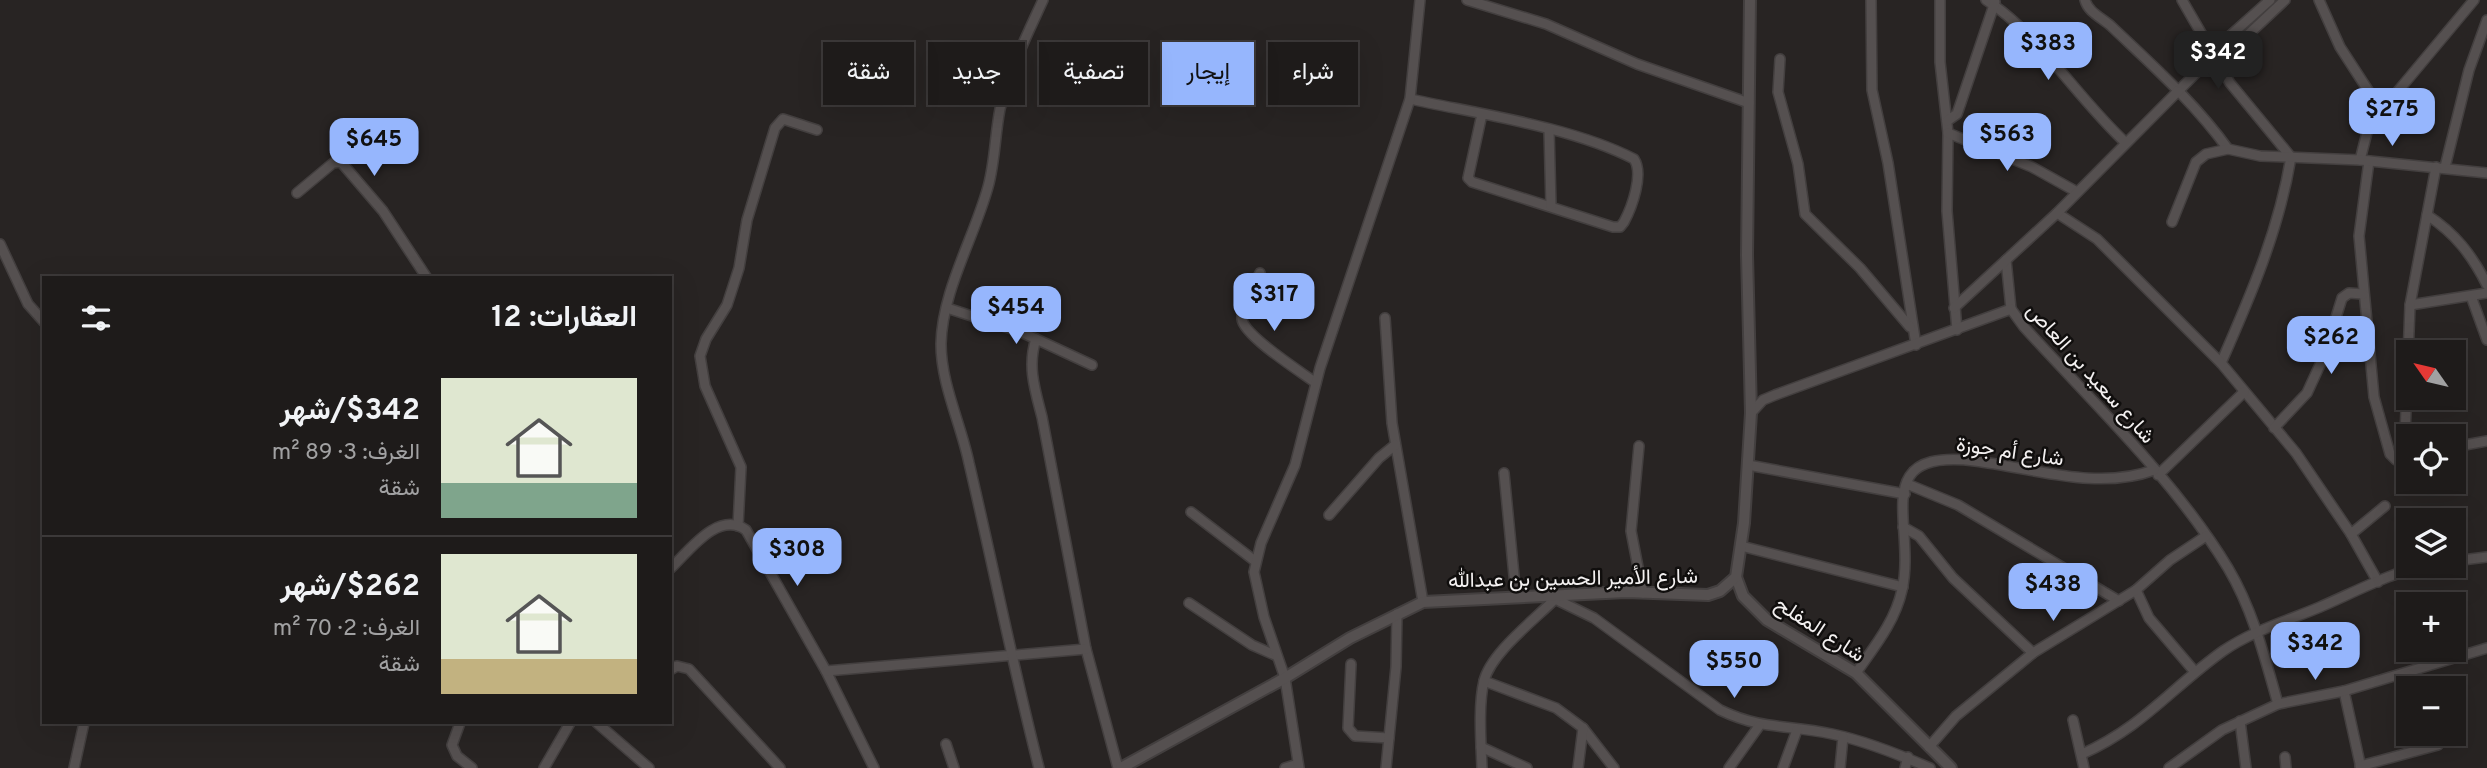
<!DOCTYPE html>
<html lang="ar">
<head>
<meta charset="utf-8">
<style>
	body { margin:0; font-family:Overpass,Vazirmatn,sans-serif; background:#262423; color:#f1f3f6; direction:rtl; height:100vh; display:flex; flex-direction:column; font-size:26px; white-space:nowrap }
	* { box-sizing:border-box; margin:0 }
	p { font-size:23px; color:#a1a1a2 }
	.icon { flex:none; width:38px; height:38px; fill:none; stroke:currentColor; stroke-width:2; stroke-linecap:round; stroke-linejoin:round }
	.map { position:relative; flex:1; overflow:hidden; direction:ltr }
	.sheet { position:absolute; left:42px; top:276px; width:630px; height:448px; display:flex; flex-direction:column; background:#1e1b1a; border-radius:0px; box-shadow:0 7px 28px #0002,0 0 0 2px #3c3939; direction:rtl }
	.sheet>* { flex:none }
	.hud { position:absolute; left:693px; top:42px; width:665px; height:63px; direction:rtl; display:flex; gap:14px }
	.needle { width:46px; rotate:304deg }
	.buttons { position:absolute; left:2396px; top:340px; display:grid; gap:14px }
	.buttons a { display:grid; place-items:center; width:70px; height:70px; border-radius:0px; background:#1e1b1a; box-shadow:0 7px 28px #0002,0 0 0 2px #3c3939; font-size:35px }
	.price { position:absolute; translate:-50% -60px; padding:0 16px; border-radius:14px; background:#96b6fd; color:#111; font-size:23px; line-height:46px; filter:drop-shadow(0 2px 4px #0008) }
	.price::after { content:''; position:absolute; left:50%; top:42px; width:21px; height:16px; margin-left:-10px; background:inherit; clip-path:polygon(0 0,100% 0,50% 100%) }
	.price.active { background:#222; color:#fff }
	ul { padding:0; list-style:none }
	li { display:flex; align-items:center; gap:21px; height:175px; padding:0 35px }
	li+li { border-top:2px solid #3c3939 }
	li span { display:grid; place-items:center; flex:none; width:196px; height:140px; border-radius:0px; color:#555 }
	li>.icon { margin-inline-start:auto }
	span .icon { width:84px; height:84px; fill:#fffc; stroke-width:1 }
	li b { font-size:30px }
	h2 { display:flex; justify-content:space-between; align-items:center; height:84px; padding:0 35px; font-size:30px }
	.pill { padding:0 24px; border-radius:0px; background:#1e1b1a; box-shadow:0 7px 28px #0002,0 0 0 2px #3c3939; font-size:24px; line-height:63px }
	.pill.active { background:#96b6fd; color:#111 }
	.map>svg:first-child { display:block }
</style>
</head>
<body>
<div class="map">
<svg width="2487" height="768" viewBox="0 0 2487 768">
	<rect width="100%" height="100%" fill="#282423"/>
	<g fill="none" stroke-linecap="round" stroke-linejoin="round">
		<defs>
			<g id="minor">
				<polyline points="1467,0 1546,24 1637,64 1749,103"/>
				<polyline points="1871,0 1872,90 1888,163 1916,345"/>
				<polyline points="1940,0 1940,62 1948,133 1947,211 1957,330"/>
				<path d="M1986,0C2037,32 2079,100 2126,143"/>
				<path d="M2085,0C2088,12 2102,18 2111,26C2152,65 2195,103 2228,149"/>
				<path d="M2182,0L2230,83L2291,157C2279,230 2251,295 2221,363"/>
				<polyline points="2319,0 2340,47 2375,101 2360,160"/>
				<polyline points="1780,59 1778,92 1798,164 1805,214 1860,268 1910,327"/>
				<polyline points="2199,70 2219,62 2285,0"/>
				<path d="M1410,99C1479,114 1572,127 1634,159C1644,174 1632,207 1624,222L1620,227H1613L1472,182L1468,178L1482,114"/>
				<polyline points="2375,101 2388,103 2474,0"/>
				<polyline points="1947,121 1957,114 1995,2"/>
				<polyline points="1549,130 1551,206"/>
				<polyline points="1948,133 2032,167 2077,192"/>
				<polyline points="2369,161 2359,236 2374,397 2390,454 2396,460 2408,457"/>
				<polyline points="2445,167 2469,70 2487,20"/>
				<polyline points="297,193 333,163 341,162 383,211 427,278"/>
				<polyline points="2057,213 2097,239 2221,363 2296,453 2351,534 2378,582"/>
				<path d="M2427,215C2455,233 2472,255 2487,285"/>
				<polyline points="2172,222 2196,162 2206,154 2228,149 2260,156 2360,160 2487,173"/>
				<polyline points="0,244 28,304 44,322"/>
				<polyline points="2006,260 2011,309"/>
				<path d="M1260,273C1253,286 1241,305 1242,319C1244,336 1301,372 1316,383"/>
				<polyline points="2471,296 2487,340"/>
				<polyline points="2410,305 2487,293"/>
				<polyline points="947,308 1021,332 1092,365"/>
				<polyline points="1954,308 2057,213 2198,71 2213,51 2270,0"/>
				<polyline points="1385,318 1392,423 1423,602"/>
				<path d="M1036,339C1027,366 1035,390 1042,417L1086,649L1118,768"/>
				<path d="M1751,413L1763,400L1775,395L2011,309L2024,327C2094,404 2174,479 2228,568C2253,610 2265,658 2278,704"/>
				<polyline points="2274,428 2307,393 2324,356 2342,298 2349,293 2363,294"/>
				<polyline points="1639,446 1631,531 1643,593"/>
				<polyline points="2454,447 2487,441"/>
				<polyline points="2408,456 2405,436 2410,305 2436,167"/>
				<polyline points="1748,465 1905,494"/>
				<polyline points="1504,473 1516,596"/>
				<polyline points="2158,475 2244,392"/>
				<polyline points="1907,484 1958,505 2119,601"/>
				<polyline points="1191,512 1255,561"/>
				<polyline points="1329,515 1379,458 1395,445"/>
				<polyline points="738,526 741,467 705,386 700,356 706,339 727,305 739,268 747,220 775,128 783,119 817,130"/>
				<polyline points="1903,527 1919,536 1953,578 2033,653"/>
				<polyline points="2351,534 2385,506"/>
				<polyline points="1741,546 1903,587"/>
				<polyline points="2454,561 2487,557"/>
				<path d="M670,569C689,551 718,510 746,530L826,671L874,768"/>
				<polyline points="2136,590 2149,618 2195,672"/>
				<path d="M1555,599L1594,618L1720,710C1764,731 1788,724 1832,734C1866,741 1898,754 1930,768"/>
				<polyline points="1189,603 1252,645 1277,656"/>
				<polyline points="1351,664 1348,728 1355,736 1389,738"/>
				<polyline points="670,670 677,666 689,669 780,768"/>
				<polyline points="826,671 1086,649"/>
				<path d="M1856,673C1874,647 1895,622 1902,590C1917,525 1866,448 1975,461C2033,468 2097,491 2154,470"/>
				<polyline points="1484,681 1556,708 1583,728 1614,768"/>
				<polyline points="2344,691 2361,768"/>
				<polyline points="2073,720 2084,768"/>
				<polyline points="2240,721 2246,768"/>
				<polyline points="460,723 452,745 457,756 472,768"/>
				<polyline points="597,723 649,768"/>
				<polyline points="946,744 954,768"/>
				<polyline points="1481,747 1527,768"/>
				<polyline points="1929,747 1956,716 2033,653 2136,590 2170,560 2206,536"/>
				<path d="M2082,754C2143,727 2171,688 2223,651C2252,631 2287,621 2320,607C2355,592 2391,572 2429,565"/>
				<polyline points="2285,757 2286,768"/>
				<polyline points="2360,766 2438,745"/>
				<polyline points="74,768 84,723"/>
				<polyline points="544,768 570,723"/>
				<path d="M1039,768C1013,667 993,565 969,463C961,424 941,384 941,344C942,291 974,238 988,187C995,162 995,134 1000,109C1009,71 1027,35 1043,0"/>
				<polyline points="1285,768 1298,764"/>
				<polyline points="1299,768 1285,678 1264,617 1254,572 1261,543 1295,465 1320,368 1410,99 1420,0"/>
				<polyline points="1386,768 1396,667 1397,614"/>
				<path d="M1482,768C1481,743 1478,705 1484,681C1491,652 1537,618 1558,596"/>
				<polyline points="1578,768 1583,728"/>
				<polyline points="1729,768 1759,726"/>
				<polyline points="1783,768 1797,730"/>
				<polyline points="1840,768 1843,737"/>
				<polyline points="1905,768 1908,757"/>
				<polyline points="2169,768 2222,730 2278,704 2344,691 2487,648"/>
			</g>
			<g id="tertiary">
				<polyline points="1736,577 1743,596 1767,620 1856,673 1951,768"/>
				<polyline points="1121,768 1285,678 1350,638 1423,602 1626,592 1708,595 1720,591 1736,577 1744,523 1751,413 1747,255 1750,0"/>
			</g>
		</defs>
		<use href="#minor" stroke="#433f3f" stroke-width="12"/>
		<use href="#tertiary" stroke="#433f3f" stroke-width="14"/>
		<use href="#minor" stroke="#555050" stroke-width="9"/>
		<use href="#tertiary" stroke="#555050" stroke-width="10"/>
	</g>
	<g text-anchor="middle" stroke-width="5" stroke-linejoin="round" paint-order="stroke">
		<g font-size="21" fill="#f3f0f0" stroke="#100e0d">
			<text transform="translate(2091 373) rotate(48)" y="7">شارع سعيد بن العاص</text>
			<text transform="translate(2010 451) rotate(8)" y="7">شارع أم جوزة</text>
			<text transform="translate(1573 578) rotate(-1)" y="7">شارع الأمير الحسين بن عبدالله</text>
			<text transform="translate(1820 629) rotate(33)" y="7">شارع المفلح</text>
		</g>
	</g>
</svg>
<div class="buttons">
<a><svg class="needle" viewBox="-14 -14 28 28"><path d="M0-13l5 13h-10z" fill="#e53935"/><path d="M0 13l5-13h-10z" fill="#a1a1a2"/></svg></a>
<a><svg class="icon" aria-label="locate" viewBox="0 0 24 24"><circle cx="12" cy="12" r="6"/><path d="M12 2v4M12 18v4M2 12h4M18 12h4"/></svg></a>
<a><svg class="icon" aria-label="layers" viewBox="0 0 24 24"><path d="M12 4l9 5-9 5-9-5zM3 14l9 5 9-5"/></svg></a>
<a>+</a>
<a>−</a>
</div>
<b class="price" style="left:2048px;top:82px">$383</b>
<b class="price active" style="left:2218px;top:91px">$342</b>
<b class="price" style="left:2392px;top:148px">$275</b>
<b class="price" style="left:2007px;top:173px">$563</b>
<b class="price" style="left:374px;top:178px">$645</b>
<b class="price" style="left:1274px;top:333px">$317</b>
<b class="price" style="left:1016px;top:346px">$454</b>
<b class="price" style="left:2331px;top:376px">$262</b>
<b class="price" style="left:797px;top:588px">$308</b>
<b class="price" style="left:2053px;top:623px">$438</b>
<b class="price" style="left:2315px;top:682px">$342</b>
<b class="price" style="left:1734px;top:700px">$550</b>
<div class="hud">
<a class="pill">شراء</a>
<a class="pill active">إيجار</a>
<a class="pill">تصفية</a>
<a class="pill">جديد</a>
<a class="pill">شقة</a>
</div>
<section class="sheet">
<h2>العقارات: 12<svg class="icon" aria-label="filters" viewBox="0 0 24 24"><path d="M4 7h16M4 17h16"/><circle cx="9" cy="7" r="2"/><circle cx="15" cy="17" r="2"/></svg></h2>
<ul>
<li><span style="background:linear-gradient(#dfe7d0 75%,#7fa58c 0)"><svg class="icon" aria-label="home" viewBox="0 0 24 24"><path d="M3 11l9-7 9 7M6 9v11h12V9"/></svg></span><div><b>$342/شهر</b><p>الغرف: 3 · 89 m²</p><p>شقة</p></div></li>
<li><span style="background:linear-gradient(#dfe7d0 75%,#c2b280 0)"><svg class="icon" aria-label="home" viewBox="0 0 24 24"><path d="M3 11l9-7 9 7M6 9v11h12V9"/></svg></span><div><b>$262/شهر</b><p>الغرف: 2 · 70 m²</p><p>شقة</p></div></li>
</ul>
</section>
</div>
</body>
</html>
